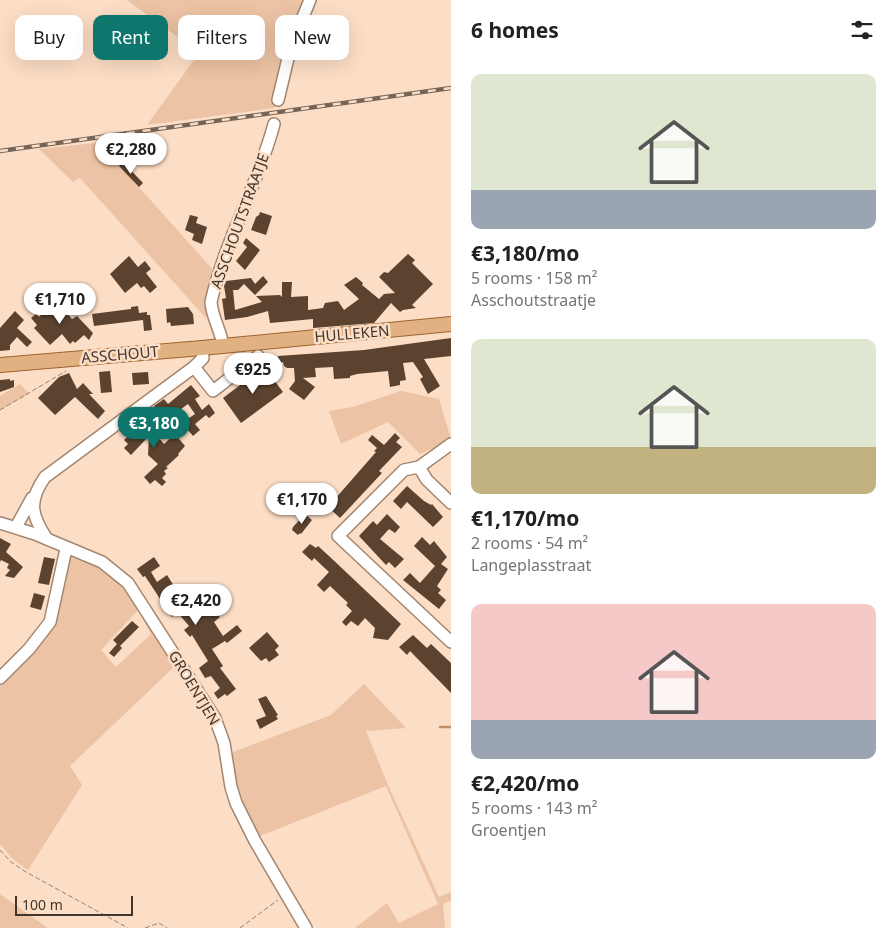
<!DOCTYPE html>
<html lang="en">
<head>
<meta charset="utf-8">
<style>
	body { margin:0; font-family:"Noto Sans",sans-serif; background:#f2f2f2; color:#202124; height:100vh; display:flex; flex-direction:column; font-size:19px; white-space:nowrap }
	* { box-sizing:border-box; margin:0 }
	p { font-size:16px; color:#757577 }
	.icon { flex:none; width:28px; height:28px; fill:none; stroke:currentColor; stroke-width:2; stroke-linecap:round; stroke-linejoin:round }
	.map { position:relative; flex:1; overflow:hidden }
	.sheet { display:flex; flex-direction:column; background:#fff; width:445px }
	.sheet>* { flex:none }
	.hud { position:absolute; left:15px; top:15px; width:360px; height:45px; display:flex; gap:10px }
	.scale { position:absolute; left:15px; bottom:12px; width:118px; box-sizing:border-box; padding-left:5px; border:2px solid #42362c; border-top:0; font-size:14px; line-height:18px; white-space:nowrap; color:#42362c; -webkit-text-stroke:4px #fcddc5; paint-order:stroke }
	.price { position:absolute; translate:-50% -42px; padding:0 11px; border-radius:18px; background:#fff; color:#222; font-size:16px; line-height:32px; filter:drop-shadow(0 1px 2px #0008) }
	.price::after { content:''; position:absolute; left:50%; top:30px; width:15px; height:11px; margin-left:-8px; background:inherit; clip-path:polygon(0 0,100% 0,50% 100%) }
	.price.active { background:#0f766e; color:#fff }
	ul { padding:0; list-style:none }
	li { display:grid; align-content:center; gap:10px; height:265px; padding:0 20px }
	li span { display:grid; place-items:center; height:155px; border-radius:10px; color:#555 }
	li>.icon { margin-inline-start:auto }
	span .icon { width:90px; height:90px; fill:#fffc; stroke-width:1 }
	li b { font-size:21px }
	h2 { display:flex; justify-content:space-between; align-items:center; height:60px; padding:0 20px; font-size:21px }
	.tag { padding:0 18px; border-radius:10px; background:#fff; box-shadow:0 5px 20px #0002; font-size:18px; line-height:45px }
	.tag.active { background:#0f766e; color:#fff }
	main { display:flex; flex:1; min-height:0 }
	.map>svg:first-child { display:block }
</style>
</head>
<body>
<main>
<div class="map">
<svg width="451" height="928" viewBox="0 0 451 928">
	<rect width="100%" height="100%" fill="#fcddc5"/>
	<g fill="#ecc3a4" fill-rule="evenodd">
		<polygon points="127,0 307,0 281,73 274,108 147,125 199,53"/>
		<polygon points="104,142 114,150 110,155 215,272 209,316 205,317 80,178 73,182 39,149"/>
		<polygon points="20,384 29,394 0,410 0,396"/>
		<polygon points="401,391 439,399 451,439 420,454 388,422 341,444 329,411 353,407"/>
		<path d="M68,557L89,561L104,567L124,584L175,666L70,766L82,785L28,870L14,860L0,844V684L39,644ZM138,610L151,634L116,667L101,650Z"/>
		<path d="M364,684L406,728L366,731L388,785L439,897L451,892V900L443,904L445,928H355L387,903L399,923L438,904L386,786L260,836C245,811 227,783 233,752L331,715Z"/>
		<polygon points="0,894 48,928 0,928"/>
	</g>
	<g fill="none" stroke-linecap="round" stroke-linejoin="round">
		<polyline stroke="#bf8f68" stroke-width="2.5" points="440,727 451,727"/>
	</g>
	<g fill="#5c432f" fill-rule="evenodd">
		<polygon points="123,162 143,183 139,187 119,166"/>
		<polygon points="260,212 272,216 266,235 251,230 256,217 259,215"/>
		<polygon points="190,215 198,217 196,223 207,227 202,244 192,240 194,234 185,230"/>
		<polygon points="246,238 260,250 245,270 236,261 247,247 243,243"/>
		<polygon points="408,254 415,260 412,263 433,284 412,305 416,308 403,310 400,312 391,303 374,323 313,328 313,319 270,323 268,311 247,317 225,320 222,299 226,298 224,286 226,281 251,278 255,284 263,276 268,282 255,295 244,284 238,290 233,290 235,310 262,302 256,296 280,295 282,297 282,282 292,282 291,297 308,296 308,310 323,308 325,303 338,301 344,310 359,299 344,285 356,277 363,283 362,285 379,299 384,294 395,293 379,277 384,272 388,273"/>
		<polygon points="129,256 138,267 145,261 151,269 146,273 157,287 150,293 144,286 141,288 137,283 125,293 110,274"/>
		<polygon points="55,300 72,319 77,316 93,333 89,340 84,335 75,343 73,341 70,344 62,334 50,345 34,328 37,325 31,318 36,314 39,317"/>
		<polygon points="138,306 139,313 147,312 147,315 150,315 152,330 144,331 143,320 94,326 92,314 131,309 131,307"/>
		<polygon points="188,307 193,314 194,324 171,326 170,322 167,323 166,309"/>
		<polygon points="15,311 24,320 17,328 32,342 27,347 17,337 10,345 10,350 0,351 0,328"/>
		<polygon points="451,338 451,356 424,359 440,386 428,394 420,379 423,377 413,362 403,363 406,380 400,381 400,385 390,387 388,371 357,374 350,376 350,378 334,379 333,367 315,368 316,377 303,378 315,387 304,400 289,389 295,381 294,368 287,368 284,366 283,362 279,363 278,356 364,350"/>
		<polygon points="264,367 283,392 241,423 223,398"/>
		<polygon points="110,371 112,392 101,393 99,372"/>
		<polygon points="148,372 149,384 133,385 132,373"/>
		<polygon points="69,373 77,389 83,383 93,394 89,394 105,411 98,419 75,397 55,415 38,398 59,377"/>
		<polygon points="10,379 10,381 14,380 14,387 0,392 0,380"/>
		<path d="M191,385L200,396L195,399L202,410L209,404L215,413L209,418L206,415L195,424L200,430L193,436L187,429L178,437L154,406L164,399L168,404ZM188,404L195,414L185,421L177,412Z"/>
		<polygon points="140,416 164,444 175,434 185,446 178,454 179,455 166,467 168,468 164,471 166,474 162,478 166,482 162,486 155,480 150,484 144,477 158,464 148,455 149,436 131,455 124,448 128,444 124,440 136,429 131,423"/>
		<polygon points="395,433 400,438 396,442 402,447 379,471 382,473 340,518 328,507 376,452 374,451 377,448 368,440 372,435 384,445"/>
		<polygon points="407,486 424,501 431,505 432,504 443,517 433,527 407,502 401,509 393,501"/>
		<polygon points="305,514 312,520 301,534 300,533 298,535 292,530 293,527"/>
		<polygon points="387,514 400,527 395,533 389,529 380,539 404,559 395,568 389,562 386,565 359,536 373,521 377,525"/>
		<polygon points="422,537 430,545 434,541 447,557 441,564 448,569 437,586 441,590 438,593 446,600 439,609 403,580 410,573 420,583 435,566 414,546"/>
		<polygon points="0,538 11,544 6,552 23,567 14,578 5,576 10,570 7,568 9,564 1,560 0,562"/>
		<polygon points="310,544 316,548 318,546 329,556 401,624 388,640 373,638 375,628 365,618 358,626 351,621 346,626 342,622 352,611 346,605 348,603 330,586 324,592 317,585 329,572 314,558 312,561 302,552"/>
		<polygon points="44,557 55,559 49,585 38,583"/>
		<polygon points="154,557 160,566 151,572 157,582 167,575 174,586 168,590 178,604 191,595 198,607 207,599 212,604 210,606 220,617 214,622 223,636 237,625 242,631 227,643 225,641 212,649 223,666 220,668 236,689 227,696 225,694 218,699 214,693 220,688 211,676 205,678 199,668 208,661 192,635 190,637 184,630 189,626 178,613 172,617 145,576 143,577 137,569"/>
		<polygon points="34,593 45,596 41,610 30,607"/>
		<polygon points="132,621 139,627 120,646 122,648 114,657 109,653 117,644 113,640"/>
		<polygon points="267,632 279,646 275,650 279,655 269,662 266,658 261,661 249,648"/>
		<polygon points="413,635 427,648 431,644 451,663 451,693 410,651 407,655 399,647"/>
		<polygon points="266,696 278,715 276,716 278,719 260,729 256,720 266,716 258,699"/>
	</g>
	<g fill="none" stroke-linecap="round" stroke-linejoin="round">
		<defs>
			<g id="minor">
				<polyline points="278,100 291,46 310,0"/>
				<path d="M223,346C221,330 212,318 211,302C225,240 258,185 274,124"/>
				<polyline points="194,367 213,391 258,356"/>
				<polyline points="451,444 419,467 404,470 338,536 451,642"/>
				<polyline points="419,467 427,480 451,503"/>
				<polyline points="0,523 35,534 102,562 128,583 215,718 224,743 231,787 236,803 255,841 306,928"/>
				<polyline points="16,527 32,498"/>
				<path d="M47,539C31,515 28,501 45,477L194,367L203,358L202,348"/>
				<polyline points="0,678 29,649 50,622 66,549"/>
			</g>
			<polyline id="major" points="0,365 202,348 451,324"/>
		</defs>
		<use href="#minor" stroke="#a38670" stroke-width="14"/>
		<use href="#major" stroke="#9e642d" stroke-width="16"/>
		<g stroke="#968271" stroke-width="1" stroke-dasharray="5 2.5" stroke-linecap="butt">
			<polyline points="0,410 66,371"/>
			<polyline points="0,850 11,862 26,872 128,928"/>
			<polyline points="145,928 159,923 167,928"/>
			<polyline points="240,928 278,900"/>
		</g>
		<use href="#minor" stroke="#fff" stroke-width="11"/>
		<use href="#major" stroke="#e2b182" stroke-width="14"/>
		<defs>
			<polyline id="rail" points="0,151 451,88"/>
		</defs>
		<use href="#rail" stroke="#766557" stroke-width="4.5"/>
		<use href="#rail" stroke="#fcddc5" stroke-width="2.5" stroke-dasharray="8" stroke-linecap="butt"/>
	</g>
	<g text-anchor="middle" stroke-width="5" stroke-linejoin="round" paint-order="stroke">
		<g font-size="15" fill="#42362c" stroke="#fcddc5">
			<text transform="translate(240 221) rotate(-70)" y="5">ASSCHOUTSTRAATJE</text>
			<text transform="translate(352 334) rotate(-5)" y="5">HULLEKEN</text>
			<text transform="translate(120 355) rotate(-5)" y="5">ASSCHOUT</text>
			<text transform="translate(194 688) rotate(59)" y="5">GROENTJEN</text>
		</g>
	</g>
</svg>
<div class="scale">100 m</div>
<b class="price" style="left:131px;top:175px">€2,280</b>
<b class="price" style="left:60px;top:325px">€1,710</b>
<b class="price" style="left:253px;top:395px">€925</b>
<b class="price active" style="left:154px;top:449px">€3,180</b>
<b class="price" style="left:302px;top:525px">€1,170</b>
<b class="price" style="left:196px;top:626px">€2,420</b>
<div class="hud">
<a class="tag">Buy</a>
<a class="tag active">Rent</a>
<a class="tag">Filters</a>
<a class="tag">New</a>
</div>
</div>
<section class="sheet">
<h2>6 homes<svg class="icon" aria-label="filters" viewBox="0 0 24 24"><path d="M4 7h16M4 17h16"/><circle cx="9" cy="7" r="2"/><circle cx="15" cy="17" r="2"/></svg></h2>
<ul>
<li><span style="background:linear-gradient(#dfe7d0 75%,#9aa5b1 0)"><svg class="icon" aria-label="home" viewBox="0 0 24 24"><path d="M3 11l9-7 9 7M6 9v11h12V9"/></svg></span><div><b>€3,180/mo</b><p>5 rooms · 158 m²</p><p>Asschoutstraatje</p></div></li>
<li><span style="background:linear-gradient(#dfe7d0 70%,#c2b280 0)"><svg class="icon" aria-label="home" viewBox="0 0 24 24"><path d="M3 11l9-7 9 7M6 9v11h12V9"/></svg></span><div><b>€1,170/mo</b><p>2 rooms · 54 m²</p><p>Langeplasstraat</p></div></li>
<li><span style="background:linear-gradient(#f6c9c9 75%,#9aa5b1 0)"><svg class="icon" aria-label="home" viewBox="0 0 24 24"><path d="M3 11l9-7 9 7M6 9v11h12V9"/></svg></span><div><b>€2,420/mo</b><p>5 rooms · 143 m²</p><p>Groentjen</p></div></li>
</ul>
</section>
</main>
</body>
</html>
